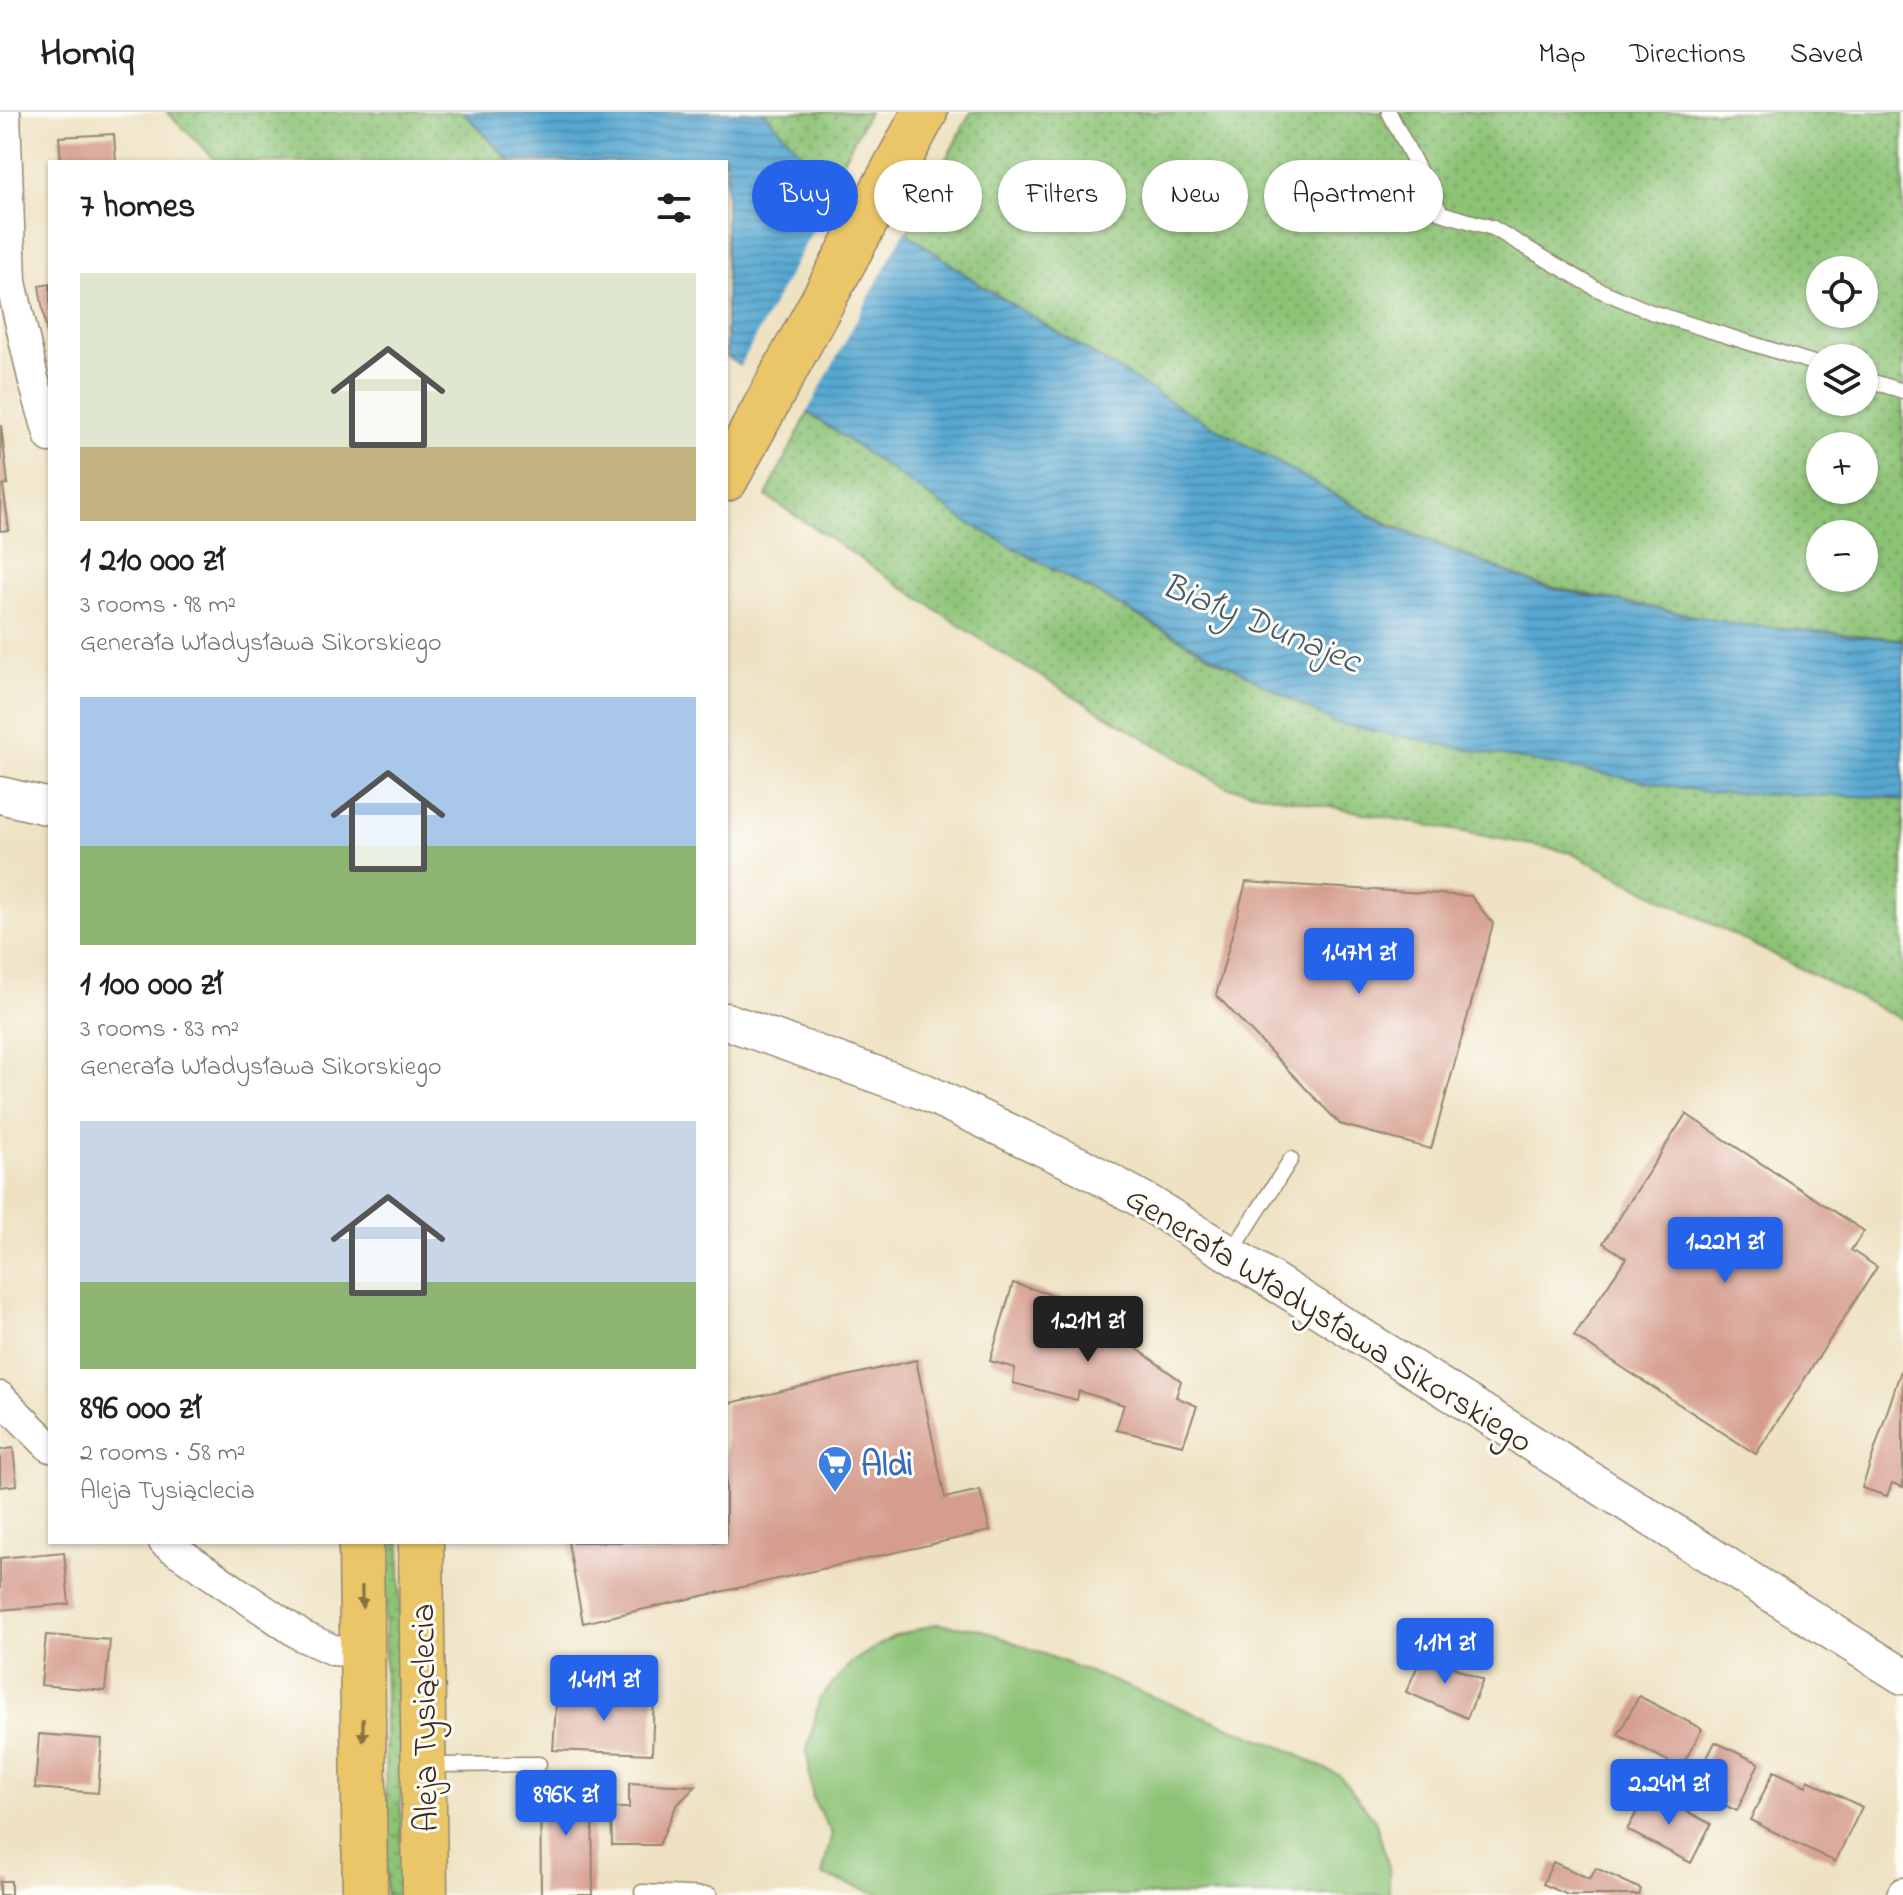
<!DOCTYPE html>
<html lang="en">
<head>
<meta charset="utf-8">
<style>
	body { margin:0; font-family:"Indie Flower",sans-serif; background:#f6f6f6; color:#202124; height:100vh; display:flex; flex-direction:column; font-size:30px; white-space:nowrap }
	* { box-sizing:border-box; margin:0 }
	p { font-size:26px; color:#757577 }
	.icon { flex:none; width:44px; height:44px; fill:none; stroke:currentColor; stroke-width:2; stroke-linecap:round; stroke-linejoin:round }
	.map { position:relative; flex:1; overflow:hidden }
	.side { position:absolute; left:48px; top:48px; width:680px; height:1384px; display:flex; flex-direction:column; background:#fff; border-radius:0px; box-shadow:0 2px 6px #0004 }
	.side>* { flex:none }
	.banner { position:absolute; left:752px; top:48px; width:760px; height:72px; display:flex; gap:16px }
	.buttons { position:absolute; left:1806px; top:144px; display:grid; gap:16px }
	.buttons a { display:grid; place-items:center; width:72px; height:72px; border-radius:50%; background:#fff; box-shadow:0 2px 6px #0004; font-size:40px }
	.price { position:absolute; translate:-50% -68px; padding:0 18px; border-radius:8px; background:#2563eb; color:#fff; font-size:26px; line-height:52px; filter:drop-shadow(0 2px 4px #0008) }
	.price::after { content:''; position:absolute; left:50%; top:48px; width:24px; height:18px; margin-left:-12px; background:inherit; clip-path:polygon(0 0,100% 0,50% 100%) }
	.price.current { background:#222; color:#fff }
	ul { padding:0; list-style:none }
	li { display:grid; align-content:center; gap:16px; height:424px; padding:0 32px }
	li span { display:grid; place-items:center; height:248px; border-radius:0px; color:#555 }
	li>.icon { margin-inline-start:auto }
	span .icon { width:144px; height:144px; fill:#fffc; stroke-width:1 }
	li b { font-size:34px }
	h2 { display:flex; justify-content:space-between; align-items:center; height:96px; padding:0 32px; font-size:34px }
	.pill { padding:0 28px; border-radius:36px; background:#fff; box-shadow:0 2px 6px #0004; font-size:28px; line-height:72px }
	.pill.current { background:#2563eb; color:#fff }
	header { display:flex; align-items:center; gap:48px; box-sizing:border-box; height:112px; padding:0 40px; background:#fff; border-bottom:2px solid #e0e0e0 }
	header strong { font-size:38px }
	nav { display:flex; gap:44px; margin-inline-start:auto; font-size:28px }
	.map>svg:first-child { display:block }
</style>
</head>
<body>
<header>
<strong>Homiq</strong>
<nav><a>Map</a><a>Directions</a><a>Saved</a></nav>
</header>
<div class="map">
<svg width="1903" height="1783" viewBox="0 0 1903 1783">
	<defs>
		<pattern id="grass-dots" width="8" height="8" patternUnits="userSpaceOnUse" patternTransform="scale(2)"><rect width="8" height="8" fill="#8cc376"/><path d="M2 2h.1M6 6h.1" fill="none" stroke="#749f60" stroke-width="1.8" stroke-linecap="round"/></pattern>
		<pattern id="water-rules" width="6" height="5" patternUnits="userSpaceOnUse" patternTransform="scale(2)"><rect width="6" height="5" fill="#56a7d1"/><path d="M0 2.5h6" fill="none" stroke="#4888a9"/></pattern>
	</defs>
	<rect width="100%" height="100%" fill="#fdfcf7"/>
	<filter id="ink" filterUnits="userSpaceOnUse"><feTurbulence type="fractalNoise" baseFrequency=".0125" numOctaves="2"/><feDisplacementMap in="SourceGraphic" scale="16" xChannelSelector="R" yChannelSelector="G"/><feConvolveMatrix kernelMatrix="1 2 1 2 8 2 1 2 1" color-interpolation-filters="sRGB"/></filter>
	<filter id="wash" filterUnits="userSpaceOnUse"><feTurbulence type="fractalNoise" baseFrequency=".006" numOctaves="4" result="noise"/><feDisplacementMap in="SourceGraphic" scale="32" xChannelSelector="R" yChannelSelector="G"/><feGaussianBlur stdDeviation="1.8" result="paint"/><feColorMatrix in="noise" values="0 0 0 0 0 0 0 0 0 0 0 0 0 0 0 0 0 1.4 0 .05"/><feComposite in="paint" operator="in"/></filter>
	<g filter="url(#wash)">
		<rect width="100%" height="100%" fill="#eee2c2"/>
		<g fill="url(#grass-dots)" stroke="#64764a" stroke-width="2" fill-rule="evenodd">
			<polygon points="167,0 463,0 511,50 218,50"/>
			<polygon points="764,0 869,0 830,73"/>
			<path d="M971,0H1903V527L1735,512L1537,472L1381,408L1179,295L979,172L907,121ZM1820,158H1864V202H1820ZM1820,246H1864V290H1820ZM1820,334H1864V378H1820ZM1820,422H1864V466H1820Z"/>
			<polygon points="808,301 965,409 1223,551 1903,689 1903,908 1569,740 1227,675 1003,542 766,384"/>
			<polygon points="384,1430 400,1430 401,1783 386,1783"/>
		</g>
		<polygon fill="#8cc376" stroke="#64764a" stroke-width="2" points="936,1512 980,1517 1286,1637 1340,1664 1375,1708 1389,1755 1389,1783 882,1783 822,1763 832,1721 813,1688 807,1639 820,1586 852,1550 892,1525"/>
		<polygon fill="url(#water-rules)" stroke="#486878" stroke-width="2" points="463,0 764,0 830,73 907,121 979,172 1179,295 1392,415 1544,475 1735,512 1903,528 1903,689 1886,685 1705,680 1459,636 1335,611 965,409 726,244 726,50 511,50"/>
		<polygon fill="#eee2c2" points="837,73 906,116 805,304 738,258"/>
		<g id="blocks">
			<g fill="#d59d8e">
				<polygon points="114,22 116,50 61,50 59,25"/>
				<polygon points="50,172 50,227 48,228 39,174"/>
				<polygon points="1,313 8,372 3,373 9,418 0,419"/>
				<polygon points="1246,770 1471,784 1493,812 1431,1037 1340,1012 1216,883"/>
				<polygon points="1686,1002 1864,1119 1851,1138 1877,1155 1756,1342 1574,1224 1626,1146 1603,1131"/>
				<polygon points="1013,1171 1072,1189 1181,1269 1176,1285 1197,1294 1183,1333 1116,1318 1124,1293 1079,1279 1077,1288 1013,1271 1015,1256 990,1249"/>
				<polygon points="916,1248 945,1386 980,1378 990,1419 583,1511 568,1430 726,1430 726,1292"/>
				<polygon points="1903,1252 1903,1375 1892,1371 1887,1384 1862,1376"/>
				<polygon points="13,1336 17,1373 0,1375 0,1338"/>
				<polygon points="64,1440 69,1492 0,1498 0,1446"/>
				<polygon points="46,1523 110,1528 105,1579 41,1573"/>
				<polygon points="1423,1542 1483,1568 1467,1606 1406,1580"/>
				<polygon points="557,1579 654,1583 652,1642 553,1638"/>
				<polygon points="1639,1584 1702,1617 1681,1656 1618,1623"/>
				<polygon points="39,1622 102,1627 98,1681 35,1676"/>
				<polygon points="1715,1630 1759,1651 1737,1699 1718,1690 1723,1679 1697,1666"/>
				<polygon points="1774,1659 1806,1674 1808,1668 1862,1695 1835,1750 1750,1708"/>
				<polygon points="540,1668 592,1668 593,1783 541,1783"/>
				<polygon points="629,1671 696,1674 676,1694 659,1733 612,1733 611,1696 629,1696"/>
				<polygon points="1648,1679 1711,1712 1691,1751 1627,1718"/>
				<polygon points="1553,1750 1590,1767 1596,1756 1641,1777 1639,1783 1568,1783 1543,1772"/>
				<rect x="0" y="1769" width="11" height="14"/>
			</g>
		</g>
	</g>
	<g filter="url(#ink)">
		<use href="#blocks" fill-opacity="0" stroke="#948670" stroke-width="2"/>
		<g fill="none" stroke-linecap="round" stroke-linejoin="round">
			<defs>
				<g id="service">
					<polyline points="1389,0 1441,101 1493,116 1597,177 1651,200 1820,253"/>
					<polyline points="1864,267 1903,279"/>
					<polyline points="1231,1141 1291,1047"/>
					<polyline points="428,1653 539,1652"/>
					<polyline points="642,1780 710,1783"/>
				</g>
				<g id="minor">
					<polyline points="5,0 11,170 34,270 50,325"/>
					<polyline points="0,1285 50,1335"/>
					<polyline points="164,1430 302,1524 333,1538 363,1540"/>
					<polyline points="1902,1783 1903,1781"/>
				</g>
				<g id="tertiary">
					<polyline points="0,683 50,695"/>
					<polyline points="726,909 925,980 1081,1054 1150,1092 1903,1564"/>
				</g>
				<g id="primary">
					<polyline points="726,367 925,0"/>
					<polyline points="361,1430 365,1783"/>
					<polyline points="421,1430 425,1783"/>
				</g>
			</defs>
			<use href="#service" stroke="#948670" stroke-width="17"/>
			<use href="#minor" stroke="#948670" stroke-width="33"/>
			<use href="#tertiary" stroke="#948670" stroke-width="39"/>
			<use href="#primary" stroke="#948670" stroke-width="47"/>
			<use href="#service" stroke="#fff" stroke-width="14"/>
			<use href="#minor" stroke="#fff" stroke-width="30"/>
			<use href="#tertiary" stroke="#fff" stroke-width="36"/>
			<use href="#primary" stroke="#ebc669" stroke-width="44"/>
		</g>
		<defs><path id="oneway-solid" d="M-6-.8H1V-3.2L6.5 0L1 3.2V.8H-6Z" transform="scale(2)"/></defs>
		<g fill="#8a7040">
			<use href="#oneway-solid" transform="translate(362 1485) rotate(89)"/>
			<use href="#oneway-solid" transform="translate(363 1618) rotate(90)"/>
		</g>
	</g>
	<defs>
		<symbol id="supermarket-pin" viewBox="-11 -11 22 30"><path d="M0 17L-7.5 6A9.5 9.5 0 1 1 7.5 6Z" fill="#3f7fe0" stroke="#fdfcf7"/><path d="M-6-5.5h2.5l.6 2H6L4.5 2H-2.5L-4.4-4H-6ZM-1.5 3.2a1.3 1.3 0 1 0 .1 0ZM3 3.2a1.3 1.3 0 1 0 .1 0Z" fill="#fff"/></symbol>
	</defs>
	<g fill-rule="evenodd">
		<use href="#supermarket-pin" x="815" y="1331" width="40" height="54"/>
	</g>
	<g text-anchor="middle" stroke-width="6" stroke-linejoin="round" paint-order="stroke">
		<g font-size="34" fill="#3b2a1e" stroke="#fdfcf7">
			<text transform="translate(1330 1206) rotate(32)" y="12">Generała Władysława Sikorskiego</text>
			<text transform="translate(423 1606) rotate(-91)" y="12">Aleja Tysiąclecia</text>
		</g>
		<g font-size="34" font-weight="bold" fill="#366cbe" stroke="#fdfcf7" text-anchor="start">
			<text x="861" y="1363">Aldi</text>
		</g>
		<g font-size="36" font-style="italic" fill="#465c66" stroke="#fdfcf7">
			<text transform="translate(1262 509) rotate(22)" y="13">Biały Dunajec</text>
		</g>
	</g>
</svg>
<div class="buttons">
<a><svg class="icon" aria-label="locate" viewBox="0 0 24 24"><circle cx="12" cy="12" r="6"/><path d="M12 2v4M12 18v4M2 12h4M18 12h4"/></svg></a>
<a><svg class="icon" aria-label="layers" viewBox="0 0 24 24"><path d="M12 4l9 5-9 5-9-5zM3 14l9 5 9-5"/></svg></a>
<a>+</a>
<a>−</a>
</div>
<b class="price" style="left:1359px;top:884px">1.47M zł</b>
<b class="price" style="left:1725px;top:1173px">1.22M zł</b>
<b class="price current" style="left:1088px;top:1252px">1.21M zł</b>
<b class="price" style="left:1445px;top:1574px">1.1M zł</b>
<b class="price" style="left:604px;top:1611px">1.41M zł</b>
<b class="price" style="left:1669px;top:1715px">2.24M zł</b>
<b class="price" style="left:566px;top:1726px">896K zł</b>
<div class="banner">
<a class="pill current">Buy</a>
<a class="pill">Rent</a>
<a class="pill">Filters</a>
<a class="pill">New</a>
<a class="pill">Apartment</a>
</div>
<section class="side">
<h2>7 homes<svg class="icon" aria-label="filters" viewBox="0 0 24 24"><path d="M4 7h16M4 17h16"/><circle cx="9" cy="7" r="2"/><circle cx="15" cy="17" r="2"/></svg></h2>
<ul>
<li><span style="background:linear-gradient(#dfe7d0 70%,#c2b280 0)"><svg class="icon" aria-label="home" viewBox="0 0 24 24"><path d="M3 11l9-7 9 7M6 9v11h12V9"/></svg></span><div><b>1 210 000 zł</b><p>3 rooms · 98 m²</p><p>Generała Władysława Sikorskiego</p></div></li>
<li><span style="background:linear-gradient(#a9c7e8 60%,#8fb573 0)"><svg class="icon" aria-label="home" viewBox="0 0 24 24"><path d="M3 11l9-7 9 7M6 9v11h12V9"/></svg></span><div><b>1 100 000 zł</b><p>3 rooms · 83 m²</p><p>Generała Władysława Sikorskiego</p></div></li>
<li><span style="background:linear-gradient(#c9d6e8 65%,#8fb573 0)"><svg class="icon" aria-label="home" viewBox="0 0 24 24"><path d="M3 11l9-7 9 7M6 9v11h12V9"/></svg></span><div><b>896 000 zł</b><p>2 rooms · 58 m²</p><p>Aleja Tysiąclecia</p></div></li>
</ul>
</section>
</div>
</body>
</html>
